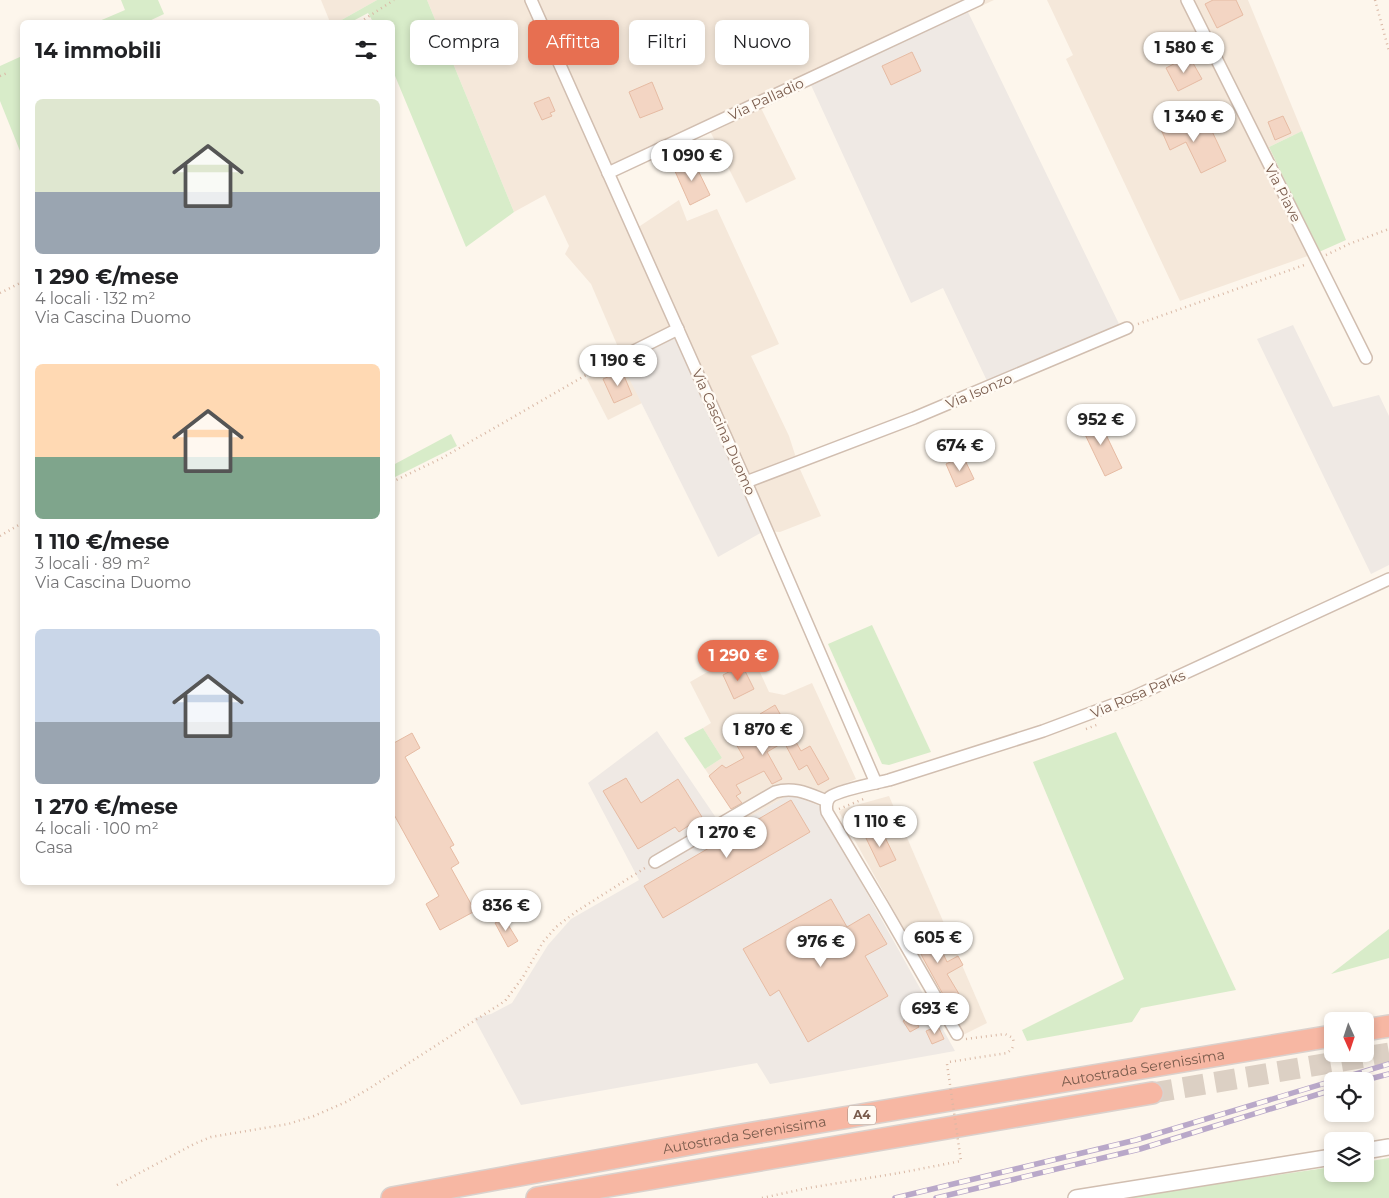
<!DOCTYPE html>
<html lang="it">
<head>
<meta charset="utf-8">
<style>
	body { margin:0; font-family:Montserrat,sans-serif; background:#f6f6f6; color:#202124; height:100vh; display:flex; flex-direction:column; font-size:19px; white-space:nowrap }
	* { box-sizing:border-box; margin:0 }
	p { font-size:16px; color:#757577 }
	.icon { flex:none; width:28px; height:28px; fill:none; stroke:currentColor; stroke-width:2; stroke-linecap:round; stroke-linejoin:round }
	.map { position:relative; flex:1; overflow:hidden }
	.panel { position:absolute; left:20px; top:20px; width:375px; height:865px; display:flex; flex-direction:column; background:#fff; border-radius:8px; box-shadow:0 2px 8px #0003 }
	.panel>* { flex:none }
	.top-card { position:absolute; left:410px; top:20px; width:475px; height:45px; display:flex; gap:10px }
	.needle { width:32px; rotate:177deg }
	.tools { position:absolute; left:1324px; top:1012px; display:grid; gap:10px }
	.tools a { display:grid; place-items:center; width:50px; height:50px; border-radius:8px; background:#fff; box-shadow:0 2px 8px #0003; font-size:25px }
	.price { position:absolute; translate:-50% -42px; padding:0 11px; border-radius:18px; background:#fff; color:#222; font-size:16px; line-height:32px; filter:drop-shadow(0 1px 2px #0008) }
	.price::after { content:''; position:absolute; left:50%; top:30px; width:15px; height:11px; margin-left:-8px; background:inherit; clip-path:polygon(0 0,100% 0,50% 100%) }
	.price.current { background:#e76f51; color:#fff }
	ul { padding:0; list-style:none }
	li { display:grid; align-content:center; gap:10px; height:265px; padding:0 15px }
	li span { display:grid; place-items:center; height:155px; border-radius:8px; color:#555 }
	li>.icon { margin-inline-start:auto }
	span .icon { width:90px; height:90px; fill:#fffc; stroke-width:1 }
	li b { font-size:21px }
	h2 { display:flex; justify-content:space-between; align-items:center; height:60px; padding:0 15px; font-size:21px }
	.tag { padding:0 18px; border-radius:8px; background:#fff; box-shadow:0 2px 8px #0003; font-size:18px; line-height:45px }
	.tag.current { background:#e76f51; color:#fff }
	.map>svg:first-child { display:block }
</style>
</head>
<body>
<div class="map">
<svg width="1389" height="1198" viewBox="0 0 1389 1198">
	<rect width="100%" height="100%" fill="#fdf6ec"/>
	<g fill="#f5e8da">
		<polygon points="321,0 377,0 338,22 330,22"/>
		<polygon points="427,0 994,0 761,108 796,179 746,203 709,129 614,173 637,228 679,200 687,221 717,209 779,344 751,356 789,436 799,467 821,516 780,532 764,531 624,361 591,284 565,254 569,246 545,195 514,212"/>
		<polygon points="1047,0 1248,0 1302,131 1269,147 1319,252 1180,301 1066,59 1073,55"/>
		<polygon points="621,362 642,403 608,420 587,379"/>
		<polygon points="749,648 769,692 784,695 812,683 856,779 827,791 820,806 790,794 741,822 705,769 722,758 703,728 711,723 690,682"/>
		<polygon points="889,796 987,1023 963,1035 839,812 842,809"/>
	</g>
	<g fill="#efe9e4">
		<polygon points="968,12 1120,326 988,383 943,288 911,303 811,85"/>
		<polygon points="1293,325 1333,407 1379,395 1389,416 1389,565 1371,574 1257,339"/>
		<polygon points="676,334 764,531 718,557 621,362"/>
		<polygon points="657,731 725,831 790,794 820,806 820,809 955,1051 770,1084 757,1063 521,1105 474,1018 491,1014 512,1003 548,945 571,919 639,880 588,783"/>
	</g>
	<g fill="#d8ecc9">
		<polygon points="121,0 158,0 164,14 147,22 97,22 125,10"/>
		<polygon points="377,0 427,0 514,212 466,247 393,71 392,22 373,22 368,13 351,22 338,22"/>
		<polygon points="22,56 22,156 0,101 0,66"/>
		<polygon points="1302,131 1346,240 1319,252 1269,147"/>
		<polygon points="451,434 457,446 393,478 393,465"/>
		<polygon points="872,625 931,752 889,765 882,764 828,644"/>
		<polygon points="703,728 722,758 705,769 684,738"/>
		<polygon points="1116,732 1236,990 1141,1008 1132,1022 1027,1041 1022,1030 1124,979 1033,762"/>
		<polygon points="1389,929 1389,958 1331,974"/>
		<polygon points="1389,1158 1389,1198 1119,1198 1332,1167 1332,1174 1365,1174 1365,1162"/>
	</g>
	<g fill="#f3d5c3" stroke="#e6bba3">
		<polygon points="1213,0 1236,0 1243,15 1217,28 1205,4"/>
		<polygon points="912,52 921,71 891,85 882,66"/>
		<polygon points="1189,56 1202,79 1178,91 1166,68"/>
		<polygon points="652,82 663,109 640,118 629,92"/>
		<polygon points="549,97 555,111 550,113 552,116 542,120 534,103"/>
		<polygon points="1186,115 1195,134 1210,127 1226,161 1201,173 1186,142 1170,150 1160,127"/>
		<polygon points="1283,116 1291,133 1275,140 1268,122"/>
		<polygon points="693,160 710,195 690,205 674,169"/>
		<polygon points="622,371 632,395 614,403 603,379"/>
		<polygon points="1097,416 1122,468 1105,476 1080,424"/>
		<polygon points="963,456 974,479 956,487 946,464"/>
		<polygon points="742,665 754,689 734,699 723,675"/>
		<polygon points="775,705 801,751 810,746 829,779 818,785 807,765 799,770 784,742 767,752 782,779 772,784 764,771 736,785 741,793 736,796 742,803 731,809 709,776 722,765 726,768 744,758 731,735 762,718 760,714"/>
		<polygon points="412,733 420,748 405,757 454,845 450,847 459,863 451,868 475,911 440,930 426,904 439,896 392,811 392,744"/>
		<polygon points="626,778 641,803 678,779 702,817 679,832 675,827 638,849 603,791"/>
		<polygon points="791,800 810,832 663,918 644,886"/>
		<polygon points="881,829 896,860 880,867 865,836"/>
		<polygon points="831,899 847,927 869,914 887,944 865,956 888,996 808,1042 779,990 770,996 743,949"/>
		<polygon points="504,918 518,941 508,947 495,923"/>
		<polygon points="931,927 947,962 958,956 963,965 947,974 962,999 950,1007 923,958 912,936"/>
		<polygon points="912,1015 919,1027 910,1032 903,1021"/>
		<polygon points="938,1026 944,1039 932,1044 926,1031"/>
	</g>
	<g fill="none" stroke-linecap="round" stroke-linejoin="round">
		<polyline stroke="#dcd0c4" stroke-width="21" stroke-dasharray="21 11" stroke-linecap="butt" points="1152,1093 1389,1053"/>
		<defs>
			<g id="minor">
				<polyline points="531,0 746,482 876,783"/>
				<polyline points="1187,0 1366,358"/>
				<polyline points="608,173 978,0"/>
				<polyline points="598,369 678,329"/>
				<polyline points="746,482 914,418 1127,328"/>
				<path d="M655,862L775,792C794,786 809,794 827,801"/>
				<path d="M957,1034L883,906L827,812C826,807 826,801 830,797C839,790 876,783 889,780L1043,731L1131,698L1389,579"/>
			</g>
			<g id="tertiary">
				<polyline points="1365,1151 1389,1147"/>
				<polyline points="1076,1198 1332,1157"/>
			</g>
			<g id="motorway">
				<polyline points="1365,1030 1389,1026"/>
				<path id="s1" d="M392,1198L718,1139L1332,1036"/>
				<polyline points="537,1198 1152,1093"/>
			</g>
		</defs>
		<use href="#minor" stroke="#d1beb0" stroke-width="14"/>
		<use href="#tertiary" stroke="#d1beb0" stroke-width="18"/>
		<use href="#motorway" stroke="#dad1cd" stroke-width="24"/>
		<g stroke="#d9b8a5" stroke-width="2.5" stroke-dasharray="1 4" stroke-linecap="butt">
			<polyline points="1375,0 1389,51"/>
			<polyline points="360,22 394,0"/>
			<polyline points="0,76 7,73"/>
			<polyline points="1326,255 1349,244 1389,229"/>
			<polyline points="0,293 22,282"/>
			<polyline points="1138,324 1307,264"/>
			<polyline points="392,482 442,458 588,374"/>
			<polyline points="0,536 22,523"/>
			<polyline points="1086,729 1099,724"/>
			<polyline points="839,809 866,798"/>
			<polyline points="966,1039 1005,1034 1013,1038 1014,1044"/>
			<polyline points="117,1185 194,1144 211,1137 288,1124 314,1116 346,1102 370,1088 505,1001 523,977 543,942 556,927 577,911 645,868"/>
			<polyline points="762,1198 808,1188 899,1173"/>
		</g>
		<use href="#minor" stroke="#fff" stroke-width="11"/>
		<use href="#tertiary" stroke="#fff" stroke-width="15"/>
		<use href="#motorway" stroke="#f7b7a3" stroke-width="21"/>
		<defs>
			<g id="rail">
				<polyline points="1362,1081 1389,1074"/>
				<polyline points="895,1198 1136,1140 1389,1064"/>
				<polyline points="936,1198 1140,1149 1332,1090"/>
			</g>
		</defs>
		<use href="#rail" stroke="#b9a8c9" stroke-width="5.5"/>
		<use href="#rail" stroke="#fffaf3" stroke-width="4" stroke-dasharray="11" stroke-linecap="butt"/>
		<polyline stroke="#d9b8a5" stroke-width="2.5" stroke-dasharray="1 4" stroke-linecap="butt" points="899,1173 961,1161 947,1064 949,1062 1007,1053 1012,1049 1014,1044"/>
	</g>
	<g text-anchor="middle" stroke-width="5" stroke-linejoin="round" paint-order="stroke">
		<rect fill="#fffaf3" stroke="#a28b7f" stroke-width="1" x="848" y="1105.5" width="28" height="19" rx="4"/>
		<g font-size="12" font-weight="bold" fill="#7a5c4d">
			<text x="862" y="1119">A4</text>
		</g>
		<g font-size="14" fill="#7a5c4d" stroke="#fffaf3">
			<text transform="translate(766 99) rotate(-25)" y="5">Via Palladio</text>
			<text transform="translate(1283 193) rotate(63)" y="5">Via Piave</text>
			<text transform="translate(979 391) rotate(-23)" y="5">Via Isonzo</text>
			<text transform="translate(724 432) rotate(66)" y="5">Via Cascina Duomo</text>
			<text transform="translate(1138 694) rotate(-23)" y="5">Via Rosa Parks</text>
			<text dy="5" stroke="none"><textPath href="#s1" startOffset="762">Autostrada Serenissima</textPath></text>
			<text dy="5" stroke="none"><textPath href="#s1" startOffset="358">Autostrada Serenissima</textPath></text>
		</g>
	</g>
</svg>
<div class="tools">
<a><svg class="needle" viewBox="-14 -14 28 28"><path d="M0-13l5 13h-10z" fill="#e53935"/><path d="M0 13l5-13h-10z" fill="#757577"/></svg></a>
<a><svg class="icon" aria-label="locate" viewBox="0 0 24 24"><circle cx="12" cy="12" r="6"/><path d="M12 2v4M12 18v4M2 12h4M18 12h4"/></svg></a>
<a><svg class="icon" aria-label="layers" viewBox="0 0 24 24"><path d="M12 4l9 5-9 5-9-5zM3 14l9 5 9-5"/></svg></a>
</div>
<b class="price" style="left:1184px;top:74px">1 580 €</b>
<b class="price" style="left:1194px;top:143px">1 340 €</b>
<b class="price" style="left:692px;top:182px">1 090 €</b>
<b class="price" style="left:618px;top:387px">1 190 €</b>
<b class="price" style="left:1101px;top:446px">952 €</b>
<b class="price" style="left:960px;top:472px">674 €</b>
<b class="price current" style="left:738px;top:682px">1 290 €</b>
<b class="price" style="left:763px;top:756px">1 870 €</b>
<b class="price" style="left:880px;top:848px">1 110 €</b>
<b class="price" style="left:727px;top:859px">1 270 €</b>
<b class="price" style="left:506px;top:932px">836 €</b>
<b class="price" style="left:938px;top:964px">605 €</b>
<b class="price" style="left:821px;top:968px">976 €</b>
<b class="price" style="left:935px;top:1035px">693 €</b>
<div class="top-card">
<a class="tag">Compra</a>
<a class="tag current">Affitta</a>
<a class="tag">Filtri</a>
<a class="tag">Nuovo</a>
</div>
<section class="panel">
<h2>14 immobili<svg class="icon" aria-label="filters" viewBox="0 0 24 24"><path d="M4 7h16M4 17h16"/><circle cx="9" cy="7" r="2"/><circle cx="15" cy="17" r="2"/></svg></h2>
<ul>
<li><span style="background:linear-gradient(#dfe7d0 60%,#9aa5b1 0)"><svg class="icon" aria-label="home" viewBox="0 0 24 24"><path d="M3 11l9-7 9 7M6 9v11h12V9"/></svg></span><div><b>1 290 €/mese</b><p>4 locali · 132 m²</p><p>Via Cascina Duomo</p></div></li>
<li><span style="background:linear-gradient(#ffd9b3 60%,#7fa58c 0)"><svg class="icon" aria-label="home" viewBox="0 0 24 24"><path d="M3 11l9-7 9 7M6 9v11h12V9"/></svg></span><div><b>1 110 €/mese</b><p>3 locali · 89 m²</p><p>Via Cascina Duomo</p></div></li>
<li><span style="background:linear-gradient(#c9d6e8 60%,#9aa5b1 0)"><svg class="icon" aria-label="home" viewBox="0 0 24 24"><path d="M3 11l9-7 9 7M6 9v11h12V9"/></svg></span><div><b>1 270 €/mese</b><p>4 locali · 100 m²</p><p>Casa</p></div></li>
</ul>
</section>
</div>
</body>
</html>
